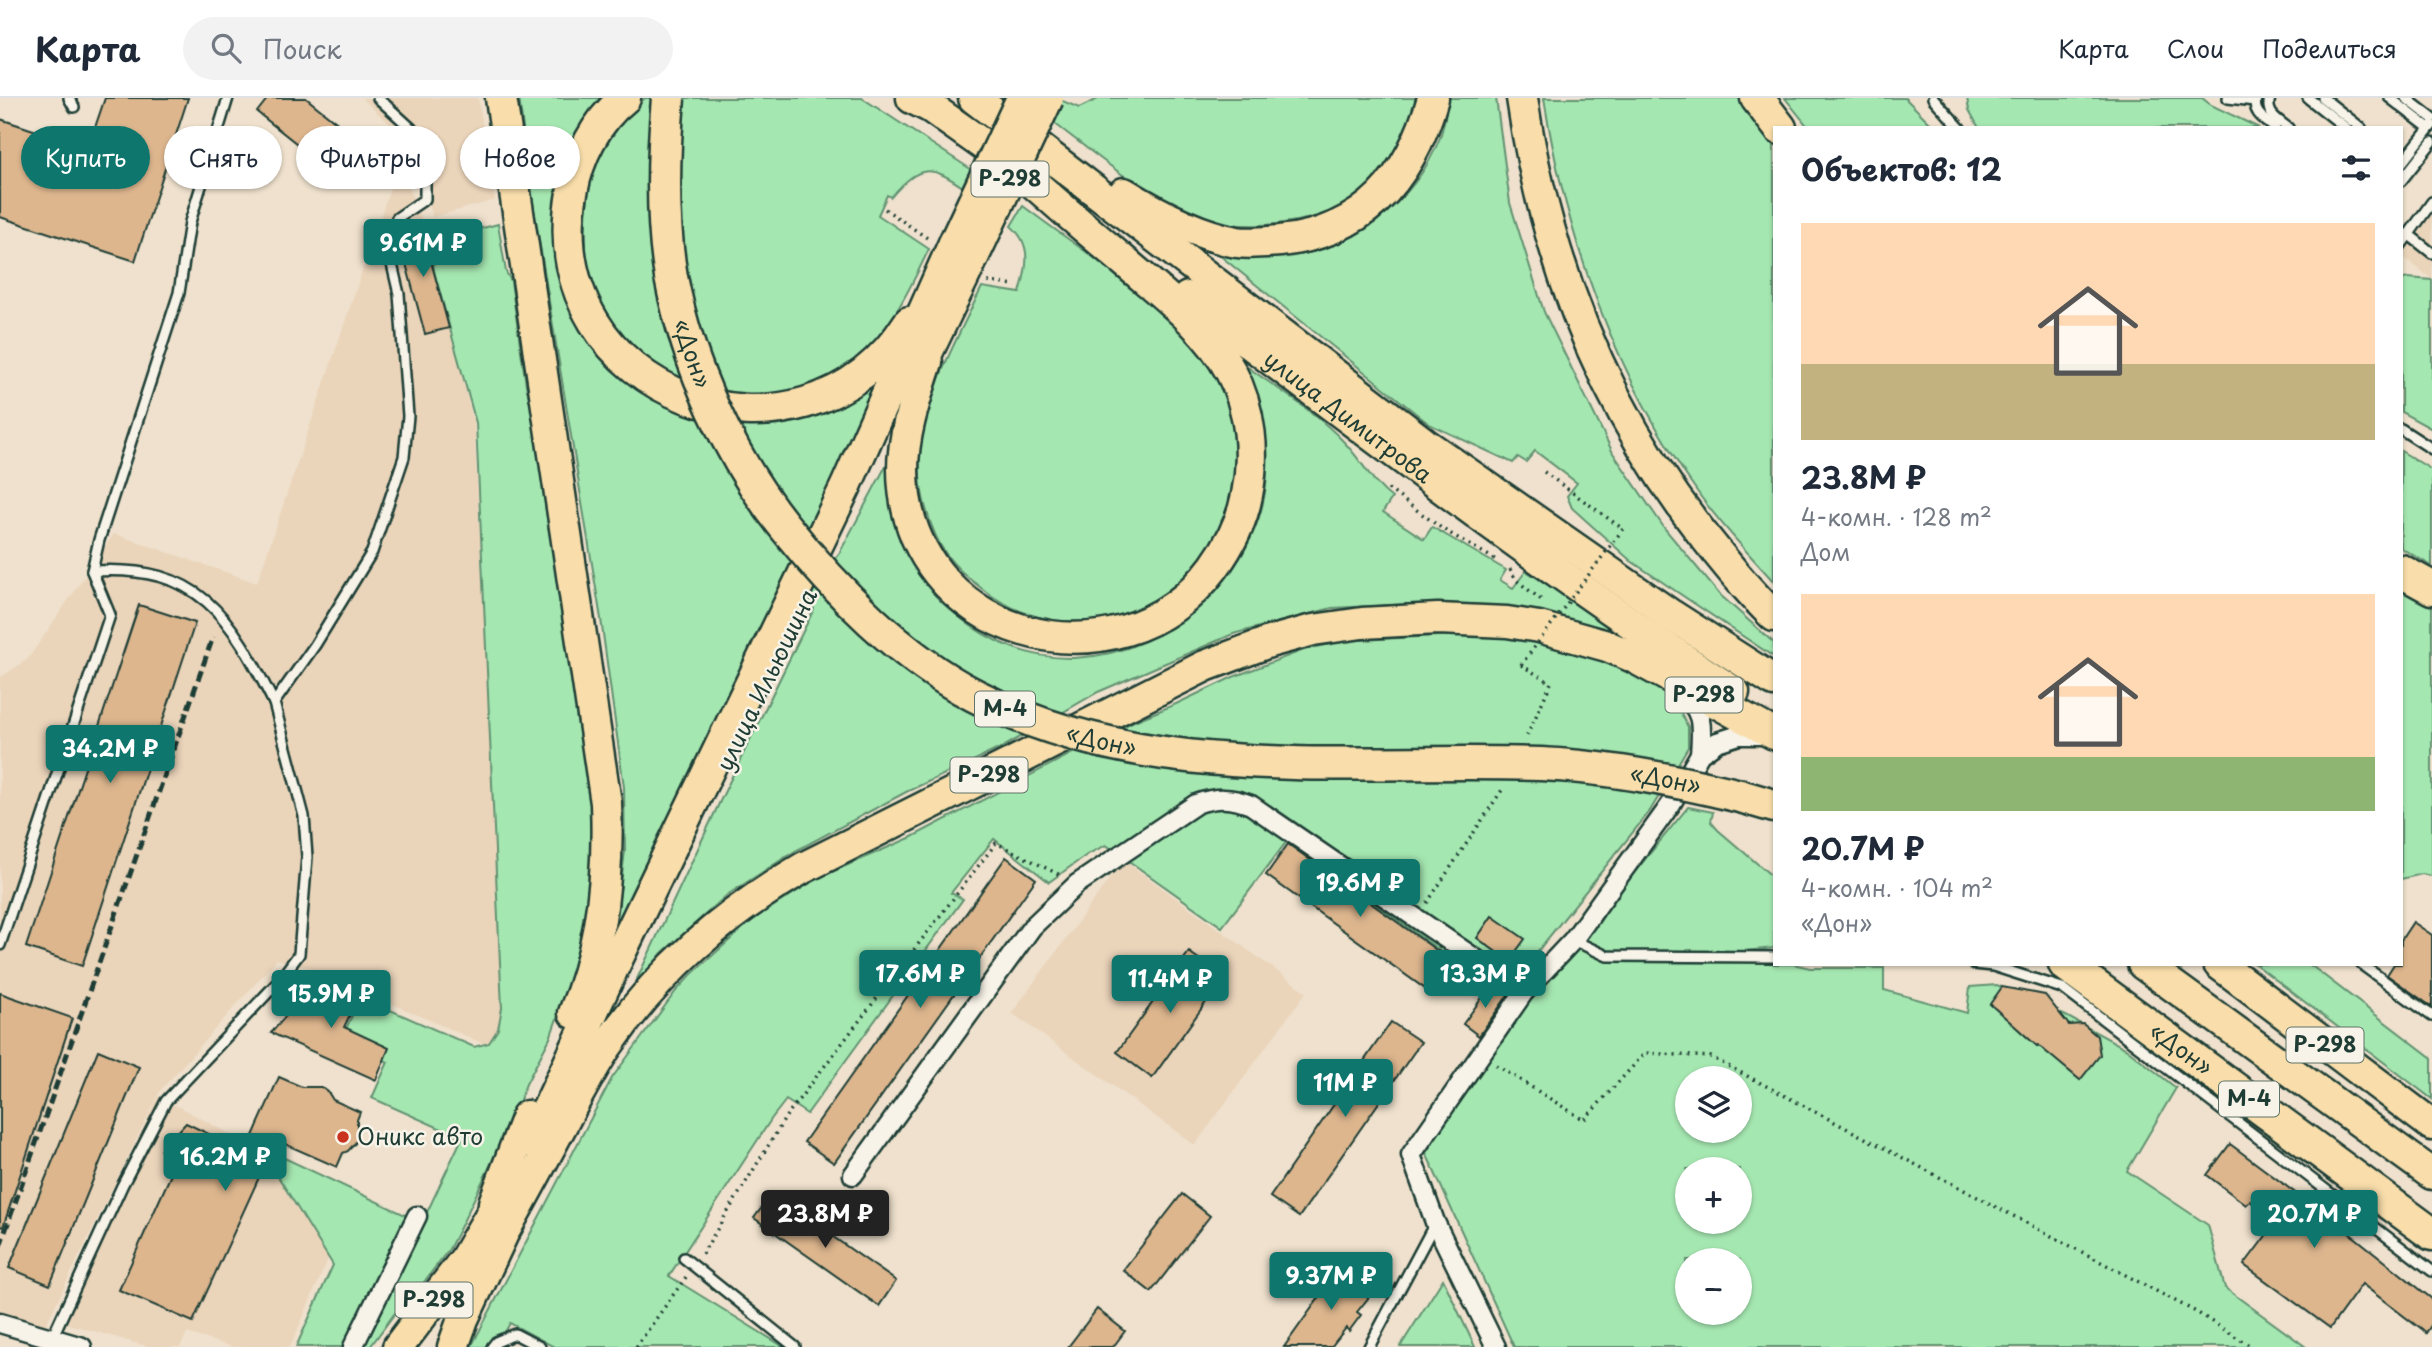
<!DOCTYPE html>
<html lang="ru">
<meta charset="utf-8">
<style>
body{margin:0;font-family:"Playpen Sans",sans-serif;background:#f2f2f3;color:#1f2937;height:100vh;display:flex;flex-direction:column;font-size:26px;white-space:nowrap}
*{box-sizing:border-box;margin:0}
p{font-size:23px;color:#747a83}
.icon{flex:none;width:38px;height:38px;fill:none;stroke:currentColor;stroke-width:2;stroke-linecap:round;stroke-linejoin:round}
.map{position:relative;flex:1;overflow:hidden}
.sheet{position:absolute;left:1773px;top:28px;width:630px;height:840px;display:flex;flex-direction:column;background:#fff;border-radius:0px;box-shadow:0 2px 5px #0004}
.sheet>*{flex:none}
.guide{position:absolute;left:21px;top:28px;width:665px;height:63px;display:flex;gap:14px}
.controls{position:absolute;left:1675px;top:968px;display:grid;gap:14px}
.controls a{display:grid;place-items:center;width:77px;height:77px;border-radius:50%;background:#fff;box-shadow:0 2px 5px #0004;font-size:35px}
.price{position:absolute;translate:-50% -60px;padding:0 16px;border-radius:7px;background:#0f766e;color:#fff;font-size:23px;line-height:46px;filter:drop-shadow(0 2px 4px #0008)}
.price::after{content:'';position:absolute;left:50%;top:42px;width:21px;height:16px;margin-left:-10px;background:inherit;clip-path:polygon(0 0,100% 0,50% 100%)}
.price.active{background:#222;color:#fff}
ul{padding:0;list-style:none}
li{display:grid;align-content:center;gap:14px;height:371px;padding:0 28px}
li span{display:grid;place-items:center;height:217px;border-radius:0px;color:#555}
li>.icon{margin-inline-start:auto}
span .icon{width:126px;height:126px;fill:#fffc;stroke-width:1}
li b{font-size:30px}
h2{display:flex;justify-content:space-between;align-items:center;height:84px;padding:0 28px;font-size:30px}
.tag{padding:0 24px;border-radius:32px;background:#fff;box-shadow:0 2px 5px #0004;font-size:24px;line-height:63px}
.tag.active{background:#0f766e;color:#fff}
header{display:flex;align-items:center;gap:42px;box-sizing:border-box;height:98px;padding:0 35px;background:#fff;border-bottom:2px solid #e0e1e3}
header strong{font-size:33px}
nav{display:flex;gap:38px;margin-inline-start:auto;font-size:24px}
.search{width:490px;height:63px;background:#f2f2f3;display:flex;align-items:center;gap:18px;box-sizing:border-box;padding:0 24px;border-radius:38px;color:#747a83;font-size:26px}
.map>svg:first-child{display:block}
.built{fill:#ead4ba}
.green{fill:#a5e7b1;stroke:#629272;stroke-width:2;fill-rule:evenodd}
.building{fill:#ddb68e;stroke:#1f3d34;stroke-width:2}
.lines{fill:none;stroke-linecap:round;stroke-linejoin:round}
.service-casing{stroke:#1f3d34;stroke-width:14}
.minor-casing{stroke:#1f3d34;stroke-width:23}
.trunk-casing{stroke:#1f3d34;stroke-width:35}
.motorway-casing{stroke:#1f3d34;stroke-width:37}
.path{stroke:#1f3d34;stroke-width:3.5;stroke-dasharray:2 5;stroke-linecap:butt}
.service{stroke:#f7f3e8;stroke-width:9}
.minor{stroke:#f7f3e8;stroke-width:18}
.trunk{stroke:#f9deab;stroke-width:30}
.motorway{stroke:#f9deab;stroke-width:32}
.rail{stroke:#1f3d34;stroke-width:5;stroke-dasharray:10 5;stroke-linecap:butt}
.trunk-bridge-casing{stroke:#1f3d34;stroke-width:35;stroke-linecap:butt}
.motorway-bridge-casing{stroke:#1f3d34;stroke-width:37;stroke-linecap:butt}
.path-bridge{stroke:#1f3d34;stroke-width:3.5;stroke-dasharray:2 5;stroke-linecap:butt}
.trunk-bridge{stroke:#f9deab;stroke-width:30}
.motorway-bridge{stroke:#f9deab;stroke-width:32}
.poi-dot{fill:#c8321e;stroke:#f7f3e8;stroke-width:2.5}
.labels{text-anchor:middle;stroke-width:5;stroke-linejoin:round;paint-order:stroke}
.shield{fill:#f7f3e8;stroke:#60746a;stroke-width:2}
.shield-label{font-size:21px;font-weight:bold;fill:#1f3d34}
.street-label{font-size:23px;fill:#1f3d34;stroke:#f7f3e8}
.poi-label{font-size:23px;fill:#1f3d34;stroke:#f7f3e8;text-anchor:start}
</style>
<header>
<strong>Карта</strong>
<div class="search"><svg class="icon" aria-label="search" viewBox="0 0 24 24"><circle cx="10" cy="10" r="6"/><path d="M15 15l6 6"/></svg>Поиск</div>
<nav><a>Карта</a><a>Слои</a><a>Поделиться</a></nav>
</header>
<div class="map">
<svg width="2432" height="1249" viewBox="0 0 2432 1249">
<rect width="100%" height="100%" fill="#efe1cd"/>
<filter id="ink" filterUnits="userSpaceOnUse"><feTurbulence type="fractalNoise" baseFrequency=".0143" numOctaves="2"/><feDisplacementMap in="SourceGraphic" scale="14" xChannelSelector="R" yChannelSelector="G"/><feConvolveMatrix kernelMatrix="1 2 1 2 8 2 1 2 1" color-interpolation-filters="sRGB"/></filter>
<g filter="url(#ink)">
<g class="built">
<path d="M 362,0 L 478,0 L 495,102 L 433,119 L 410,45 Z"/>
<path d="M 399,64 L 425,131 L 474,326 L 505,911 L 499,933 L 489,948 L 310,870 L 277,861 L 160,993 L 46,1226 L 0,1214 L 0,580 L 28,561 L 114,436 L 257,485 Z"/>
<path d="M 2432,94 L 2432,181 L 2401,157 L 2401,135 Z"/>
<path d="M 1123,762 L 1306,894 L 1195,1047 L 1012,915 Z"/>
<path d="M 158,998 L 349,1099 L 349,1112 L 290,1249 L 233,1249 L 187,1235 L 180,1249 L 150,1249 L 55,1222 Z"/>
</g>
<g class="green">
<path d="M 519,0 L 600,0 C 586,20 573,41 564,65 C 555,91 555,137 560,164 C 582,287 705,356 822,314 C 845,306 866,289 884,274 L 783,482 L 613,847 L 625,753 L 624,689 L 601,521 L 532,99 Z"/>
<path d="M 645,0 L 862,0 L 972,72 L 964,90 C 930,66 919,67 891,99 L 887,97 L 878,117 L 929,151 C 911,188 890,234 857,262 C 829,286 776,303 738,298 C 730,297 721,293 713,291 C 683,281 651,271 630,246 C 613,228 592,192 586,168 C 585,161 586,153 586,146 C 585,112 587,79 604,48 C 615,29 629,14 645,0 Z"/>
<path d="M 1100,0 L 1417,0 C 1408,49 1373,99 1324,116 C 1304,123 1282,126 1261,127 C 1237,128 1210,125 1187,115 C 1142,96 1090,52 1050,22 L 1058,1 L 1079,10 Z"/>
<path d="M 1449,0 L 1496,0 L 1510,105 L 1544,214 L 1613,355 L 1665,431 L 1719,496 L 1774,545 L 1774,559 L 1631,463 L 1572,410 L 1567,398 L 1577,385 L 1535,353 L 1526,364 L 1518,359 L 1513,365 L 1429,326 L 1218,156 C 1240,159 1261,161 1283,159 C 1350,153 1414,105 1439,42 C 1444,29 1446,14 1449,0 Z"/>
<path d="M 1544,0 L 1740,0 L 1774,44 L 1774,484 C 1749,456 1723,429 1701,399 C 1617,282 1566,142 1544,0 Z"/>
<path d="M 1785,0 L 1905,0 L 1935,30 L 1809,30 Z"/>
<path d="M 1967,0 L 2202,0 L 2211,7 L 2259,30 L 1979,30 L 1969,12 Z"/>
<path d="M 1023,108 C 1076,148 1134,185 1182,231 C 1191,239 1198,250 1205,260 C 1211,268 1220,277 1224,286 C 1237,315 1239,364 1232,395 C 1207,509 1074,564 981,490 C 951,467 938,451 927,414 C 921,395 918,373 920,352 C 927,294 957,240 982,189 L 1020,195 C 1027,170 1033,147 1011,128 Z"/>
<path d="M 498,126 L 506,174 L 511,183 L 526,287 L 533,317 L 549,433 L 560,484 L 592,712 L 591,768 L 588,809 L 579,859 L 550,940 L 526,986 L 513,1020 L 462,1126 L 449,1151 L 424,1184 L 395,1215 L 370,1249 L 296,1249 L 333,1167 L 269,1064 L 274,1055 L 422,1125 L 462,1040 L 372,1000 L 388,964 L 341,941 L 361,899 L 474,949 L 489,945 L 498,931 L 502,910 L 476,325 L 434,173 L 430,144 Z"/>
<path d="M 2408,180 L 2432,182 L 2432,331 L 2401,314 L 2401,182 Z"/>
<path d="M 1245,267 C 1277,291 1315,313 1343,343 C 1361,361 1372,385 1392,400 L 1383,414 L 1424,441 L 1432,429 L 1506,472 L 1500,482 L 1513,490 L 1526,473 L 1632,541 L 1479,509 L 1412,506 L 1332,510 L 1233,536 L 1098,594 L 1003,649 L 908,693 L 795,753 L 727,797 L 662,855 L 640,884 L 637,881 L 723,697 L 814,511 L 807,496 L 840,454 L 889,362 C 889,380 888,398 893,415 C 913,496 988,562 1074,560 C 1172,557 1267,469 1267,369 C 1267,334 1254,304 1242,272 Z"/>
<path d="M 2401,353 L 2432,372 L 2432,468 L 2401,450 Z"/>
<path d="M 2401,489 L 2432,507 L 2432,778 L 2422,776 L 2401,781 Z"/>
<path d="M 1457,537 L 1504,538 L 1531,541 L 1576,553 L 1620,569 L 1664,592 L 1677,607 L 1688,629 L 1688,649 L 1650,713 L 1525,869 L 1471,875 L 1287,743 L 1222,829 L 1106,747 L 1088,756 L 1049,784 L 994,741 L 951,795 L 963,801 L 807,1016 L 786,1002 L 772,1020 L 669,1178 L 784,1249 L 554,1249 L 510,1225 L 497,1249 L 471,1249 L 612,980 L 676,893 L 692,876 L 753,821 L 820,779 L 912,739 L 1134,623 L 1176,606 L 1233,579 L 1304,552 L 1341,543 Z"/>
<path d="M 1688,709 L 1713,714 L 1711,724 L 1718,732 L 1774,780 L 1774,850 L 1735,854 L 1774,862 L 1774,866 L 1793,866 L 1810,870 L 1884,870 L 1884,892 L 1967,915 L 1970,889 L 1997,887 L 2066,918 L 2127,951 L 2176,990 L 2127,1073 L 2208,1127 L 2225,1190 L 2306,1249 L 1514,1249 L 1426,1055 L 1520,911 L 1593,828 L 1597,828 L 1619,793 ZM 1687,980 L 1740,980 L 1740,1032 L 1687,1032 ZM 1687,1071 L 1740,1071 L 1740,1124 L 1687,1124 ZM 1687,1162 L 1740,1162 L 1740,1214 L 1687,1214 Z"/>
<path d="M 2255,866 L 2309,866 L 2432,960 L 2432,1001 Z"/>
<path d="M 1443,1181 L 1475,1249 L 1399,1249 L 1400,1249 Z"/>
</g>
<g class="building">
<path d="M 105,0 L 188,0 L 135,163 L 0,119 L 0,21 L 88,50 Z"/>
<path d="M 268,0 L 306,0 L 376,56 L 350,88 L 257,14 Z"/>
<path d="M 421,126 L 449,230 L 425,236 L 398,136 L 400,132 Z"/>
<path d="M 139,507 L 195,525 L 82,868 L 26,849 Z"/>
<path d="M 1288,746 L 1453,864 L 1431,895 L 1266,777 Z"/>
<path d="M 1006,759 L 1036,781 L 834,1065 L 804,1044 Z"/>
<path d="M 1492,818 L 1525,841 L 1509,863 L 1477,840 Z"/>
<path d="M 2413,824 L 2432,837 L 2432,909 L 2387,877 L 2394,866 L 2401,866 L 2401,842 Z"/>
<path d="M 1189,854 L 1224,879 L 1152,980 L 1117,954 Z"/>
<path d="M 318,881 L 358,900 L 344,929 L 389,950 L 376,982 L 271,935 Z"/>
<path d="M 1492,886 L 1508,897 L 1479,938 L 1463,926 Z"/>
<path d="M 2002,889 L 2045,897 L 2069,927 L 2083,926 L 2097,938 L 2100,957 L 2080,982 L 2038,947 L 2037,948 L 1990,906 Z"/>
<path d="M 0,895 L 72,920 L 3,1129 L 0,1128 Z"/>
<path d="M 1391,924 L 1421,944 L 1299,1119 L 1270,1099 Z"/>
<path d="M 98,952 L 139,969 L 50,1187 L 9,1170 Z"/>
<path d="M 279,979 L 302,989 L 321,989 L 328,994 L 333,1002 L 360,1014 L 357,1022 L 357,1043 L 348,1053 L 343,1055 L 337,1069 L 276,1042 L 193,1224 L 119,1192 L 177,1063 L 161,1052 L 186,1025 L 246,1054 Z"/>
<path d="M 2230,1046 L 2357,1141 L 2432,1201 L 2432,1226 L 2426,1235 L 2362,1186 L 2330,1230 L 2244,1167 L 2277,1123 L 2250,1103 L 2246,1107 L 2207,1077 Z"/>
<path d="M 772,1096 L 896,1183 L 879,1208 L 754,1120 Z"/>
<path d="M 1182,1096 L 1210,1118 L 1151,1194 L 1123,1172 Z"/>
<path d="M 1337,1167 L 1369,1190 L 1364,1196 L 1369,1199 L 1357,1214 L 1361,1217 L 1349,1233 L 1346,1230 L 1331,1249 L 1284,1249 L 1328,1187 L 1325,1184 Z"/>
<path d="M 1097,1211 L 1125,1233 L 1113,1249 L 1068,1249 Z"/>
</g>
<g class="lines">
<g class="service-casing">
<g id="service">
<path d="M 69,0 L 74,9"/>
<path d="M 1933,0 L 1960,30"/>
<path d="M 2228,0 L 2255,3"/>
<path d="M 2256,0 C 2252,15 2264,21 2275,30"/>
<path d="M 2270,0 C 2265,16 2277,21 2288,30"/>
<path d="M 2308,0 L 2346,30"/>
<path d="M 2323,0 L 2361,30"/>
<path d="M 2390,0 L 2429,30"/>
<path d="M 2406,0 L 2432,20"/>
<path d="M 2401,66 L 2432,27"/>
<path d="M 2401,83 L 2432,44"/>
<path d="M 2408,136 L 2432,155"/>
<path d="M 2401,147 L 2432,104"/>
<path d="M 2401,331 L 2432,351"/>
<path d="M 92,473 C 200,466 230,518 274,605"/>
<path d="M 1573,842 L 1607,858 L 1774,859"/>
<path d="M 0,847 L 110,517 L 92,473 L 99,442 L 179,195 L 190,124 L 228,0"/>
<path d="M 1974,866 L 1993,868 L 2062,890 L 2432,1173"/>
<path d="M 2361,866 L 2432,918"/>
<path d="M 684,1160 L 795,1249"/>
<path d="M 52,1240 L 122,1088 L 166,1003 L 279,883 L 299,856 L 307,759 L 304,718 L 274,605 L 315,547 L 372,454 L 404,359 L 408,318 L 399,196 L 391,162 L 390,138 L 397,120 L 425,101 L 425,55 L 411,30 L 378,0"/>
<path d="M 492,1249 L 496,1244 L 515,1236 L 540,1249"/>
<path d="M 1369,1249 L 1435,1125"/>
</g>
</g>
<g class="minor-casing">
<g id="minor">
<path d="M 1680,594 C 1704,613 1702,627 1700,656"/>
<path d="M 853,1077 L 1032,829 L 1077,786 L 1196,706 C 1216,699 1231,699 1251,707 L 1524,894"/>
<path d="M 0,1225 L 82,1249"/>
<path d="M 353,1249 L 417,1118"/>
<path d="M 1496,1249 L 1435,1124 L 1411,1057 L 1524,894 L 1573,842 L 1671,706 L 1700,656 L 1717,644 L 1739,637 L 1766,637"/>
</g>
</g>
<g class="trunk-casing">
<g id="trunk">
<path d="M 501,0 L 606,705 C 609,776 602,848 574,915"/>
<path d="M 625,0 C 596,23 578,59 572,95 C 536,296 800,396 909,224"/>
<path d="M 912,0 L 930,9 L 1016,70"/>
<path d="M 974,0 L 1424,345 L 1671,517 L 1774,583"/>
<path d="M 1522,0 C 1545,160 1601,305 1701,434 C 1724,463 1747,492 1774,518"/>
<path d="M 1124,95 C 1158,116 1197,137 1237,144 C 1251,146 1266,144 1280,143 C 1366,134 1411,79 1433,0"/>
<path id="s1" d="M 1188,199 C 1368,334 1545,472 1734,594"/>
<path d="M 927,264 C 916,299 903,335 903,372 C 904,538 1117,600 1214,469 C 1230,447 1242,424 1247,397 C 1255,357 1251,311 1231,274 C 1207,229 1163,197 1125,164 C 1087,132 1050,100 1013,67"/>
<path d="M 914,282 L 972,162"/>
<path d="M 2143,866 L 2432,1076"/>
<path d="M 2219,866 L 2432,1027"/>
<path d="M 532,1044 L 616,864 L 846,388 L 954,145"/>
<path d="M 494,1105 L 527,1018"/>
<path d="M 506,1130 C 527,1092 547,1055 567,1017 C 580,994 592,970 607,948 C 659,872 724,816 803,770 L 1205,568 L 1269,544 L 1313,532 L 1362,525 L 1438,521 L 1507,524 L 1539,529 L 1607,548 L 1633,559 L 1774,636"/>
<path d="M 398,1249 L 465,1161 L 506,1090"/>
<path d="M 453,1249 L 463,1221 L 514,1112"/>
</g>
</g>
<g class="motorway-casing">
<g id="motorway">
<path d="M 1757,0 L 1780,30"/>
<path d="M 2401,473 L 2432,490"/>
<path d="M 1740,698 L 1774,708"/>
<path id="s2" d="M 2065,866 L 2432,1136"/>
</g>
</g>
<g class="path">
<path d="M 885,111 L 930,142"/>
<path d="M 988,184 L 1015,187"/>
<path d="M 1544,374 L 1623,431"/>
<path d="M 1388,391 L 1444,432 L 1498,463"/>
<path d="M 1510,471 L 1516,482 L 1544,504"/>
<path d="M 1521,567 L 1551,585 L 1526,640"/>
<path d="M 1427,805 L 1504,689"/>
<path d="M 1496,967 L 1584,1022 L 1645,955 L 1711,959 L 2198,1215 L 2252,1249"/>
<path d="M 702,1156 L 787,1017 L 996,745 L 1062,778"/>
<path d="M 636,1249 L 686,1179"/>
</g>
<use href="#service" class="service"/>
<use href="#minor" class="minor"/>
<use href="#trunk" class="trunk"/>
<use href="#motorway" class="motorway"/>
<path class="rail" d="M 0,1148 L 213,539"/>
<g class="trunk-bridge-casing">
<g id="trunk-bridge">
<path d="M 954,145 L 1022,0"/>
<path d="M 972,162 L 1048,0"/>
</g>
</g>
<g class="motorway-bridge-casing">
<g id="motorway-bridge">
<path id="s3" d="M 668,0 C 663,59 661,121 671,179 C 688,268 729,359 785,429 C 835,492 902,560 974,597 C 1149,688 1352,660 1541,666 C 1609,669 1675,682 1740,698"/>
</g>
</g>
<path class="path-bridge" d="M 1521,567 L 1623,431"/>
<use href="#trunk-bridge" class="trunk-bridge"/>
<use href="#motorway-bridge" class="motorway-bridge"/>
</g>
</g>
<circle class="poi-dot" cx="343" cy="1039" r="7"/>
<g class="labels">
<g class="shield">
<rect x="971.5" y="63.5" width="77" height="35" rx="5"/>
<rect x="1665.5" y="579.5" width="77" height="35" rx="5"/>
<rect x="975" y="593.5" width="60" height="35" rx="5"/>
<rect x="950.5" y="659.5" width="77" height="35" rx="5"/>
<rect x="2286.5" y="929.5" width="77" height="35" rx="5"/>
<rect x="2219" y="983.5" width="60" height="35" rx="5"/>
<rect x="395.5" y="1184.5" width="77" height="35" rx="5"/>
</g>
<g class="shield-label">
<text x="1010" y="88">Р-298</text>
<text x="1704" y="604">Р-298</text>
<text x="1005" y="618">М-4</text>
<text x="989" y="684">Р-298</text>
<text x="2325" y="954">Р-298</text>
<text x="2249" y="1008">М-4</text>
<text x="434" y="1209">Р-298</text>
</g>
<g class="street-label">
<text dy="8" stroke="none"><textPath href="#s3" startOffset="259">«Дон»</textPath></text>
<text dy="8" stroke="none"><textPath href="#s1" startOffset="200">улица Димитрова</textPath></text>
<text transform="translate(767 582) rotate(-64)" y="8">улица Ильюшина</text>
<text dy="8" stroke="none"><textPath href="#s3" startOffset="847">«Дон»</textPath></text>
<text dy="8" stroke="none"><textPath href="#s3" startOffset="1414">«Дон»</textPath></text>
<text dy="8" stroke="none"><textPath href="#s2" startOffset="144">«Дон»</textPath></text>
</g>
<g class="poi-label">
<text x="357" y="1047">Оникс авто</text>
</g>
</g>
</svg>
<div class="controls">
<a><svg class="icon" aria-label="layers" viewBox="0 0 24 24"><path d="M12 4l9 5-9 5-9-5zM3 14l9 5 9-5"/></svg></a>
<a>+</a>
<a>−</a>
</div>
<b class="price" style="left:423px;top:181px">9.61M ₽</b>
<b class="price" style="left:110px;top:687px">34.2M ₽</b>
<b class="price" style="left:1360px;top:821px">19.6M ₽</b>
<b class="price" style="left:920px;top:912px">17.6M ₽</b>
<b class="price" style="left:1485px;top:912px">13.3M ₽</b>
<b class="price" style="left:1170px;top:917px">11.4M ₽</b>
<b class="price" style="left:331px;top:932px">15.9M ₽</b>
<b class="price" style="left:1345px;top:1021px">11M ₽</b>
<b class="price" style="left:225px;top:1095px">16.2M ₽</b>
<b class="price active" style="left:825px;top:1152px">23.8M ₽</b>
<b class="price" style="left:2314px;top:1152px">20.7M ₽</b>
<b class="price" style="left:1331px;top:1214px">9.37M ₽</b>
<div class="guide">
<a class="tag active">Купить</a>
<a class="tag">Снять</a>
<a class="tag">Фильтры</a>
<a class="tag">Новое</a>
</div>
<section class="sheet">
<h2>Объектов: 12<svg class="icon" aria-label="filters" viewBox="0 0 24 24"><path d="M4 7h16M4 17h16"/><circle cx="9" cy="7" r="2"/><circle cx="15" cy="17" r="2"/></svg></h2>
<ul>
<li><span style="background:linear-gradient(#ffd9b3 65%,#c2b280 0)"><svg class="icon" aria-label="home" viewBox="0 0 24 24"><path d="M3 11l9-7 9 7M6 9v11h12V9"/></svg></span><div><b>23.8M ₽</b><p>4-комн. · 128 m²</p><p>Дом</p></div></li>
<li><span style="background:linear-gradient(#ffd9b3 75%,#8fb573 0)"><svg class="icon" aria-label="home" viewBox="0 0 24 24"><path d="M3 11l9-7 9 7M6 9v11h12V9"/></svg></span><div><b>20.7M ₽</b><p>4-комн. · 104 m²</p><p>«Дон»</p></div></li>
</ul>
</section>
</div>
